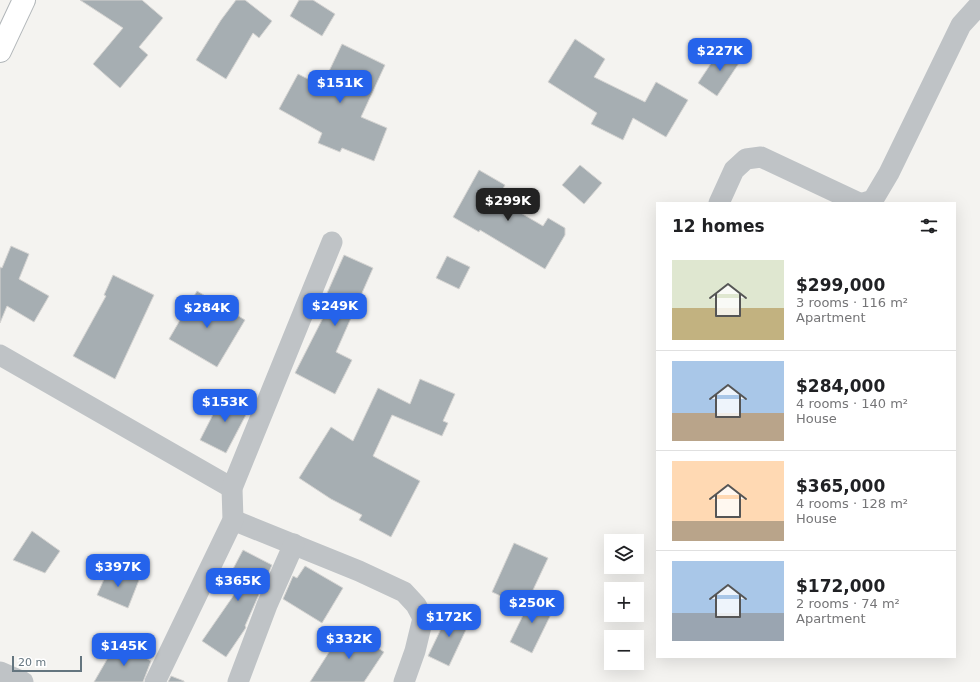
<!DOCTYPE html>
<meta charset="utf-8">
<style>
body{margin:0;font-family:"DejaVu Sans",sans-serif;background:#f2f2f2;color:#202124;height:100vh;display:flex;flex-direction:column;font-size:15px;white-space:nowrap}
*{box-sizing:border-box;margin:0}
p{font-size:13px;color:#757577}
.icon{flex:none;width:22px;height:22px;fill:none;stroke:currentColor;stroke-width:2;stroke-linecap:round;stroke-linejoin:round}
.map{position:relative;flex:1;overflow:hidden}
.details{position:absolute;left:656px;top:202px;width:300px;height:456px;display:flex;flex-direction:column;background:#fff;border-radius:0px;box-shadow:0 4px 16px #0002}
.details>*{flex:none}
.tools{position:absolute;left:604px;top:534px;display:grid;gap:8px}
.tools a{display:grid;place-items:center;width:40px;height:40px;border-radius:0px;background:#fff;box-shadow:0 4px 16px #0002;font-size:20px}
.scale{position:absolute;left:12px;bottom:10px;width:70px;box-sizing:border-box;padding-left:4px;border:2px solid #64757f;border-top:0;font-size:11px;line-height:14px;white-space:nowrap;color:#64757f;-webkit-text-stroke:3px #fff;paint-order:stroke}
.price{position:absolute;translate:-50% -34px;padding:0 9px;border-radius:8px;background:#2563eb;color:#fff;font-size:13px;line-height:26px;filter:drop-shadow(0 1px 2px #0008)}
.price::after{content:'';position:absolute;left:50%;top:24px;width:12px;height:9px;margin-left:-6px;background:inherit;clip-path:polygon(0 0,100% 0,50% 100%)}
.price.on{background:#222;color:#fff}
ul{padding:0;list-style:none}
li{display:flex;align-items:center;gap:12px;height:100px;padding:0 16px}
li+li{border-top:1px solid #e0e0e0}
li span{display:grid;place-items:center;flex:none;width:112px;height:80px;border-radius:0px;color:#555}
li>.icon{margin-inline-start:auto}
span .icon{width:48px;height:48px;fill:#fffc;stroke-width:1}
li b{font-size:17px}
h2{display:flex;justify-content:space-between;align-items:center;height:48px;padding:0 16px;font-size:17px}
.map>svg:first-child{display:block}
.building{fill:#a6aeb2;stroke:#d5d4d2}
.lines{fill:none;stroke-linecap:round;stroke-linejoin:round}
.primary-casing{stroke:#b0b5b8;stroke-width:24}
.minor{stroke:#bfc3c6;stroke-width:21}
.primary{stroke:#fff;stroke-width:22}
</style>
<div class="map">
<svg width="980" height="682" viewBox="0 0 980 682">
<rect width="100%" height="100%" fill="#f4f3f0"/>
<g class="building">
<path d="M 80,0 L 142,0 L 163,18 L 139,47 L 148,55 L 120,88 L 93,64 L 123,28 Z"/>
<path d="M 236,0 L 245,0 L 272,21 L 259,38 L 253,33 L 226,79 L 196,60 L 221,20 Z"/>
<path d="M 299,0 L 313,0 L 335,14 L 322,36 L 290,16 Z"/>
<path d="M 575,39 L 605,59 L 594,77 L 645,102 L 656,82 L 688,100 L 666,137 L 633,118 L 623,140 L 591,124 L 597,113 L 548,82 Z"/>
<path d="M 342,44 L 385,65 L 361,117 L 387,128 L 374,161 L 342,148 L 340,152 L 318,143 L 322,133 L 279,109 L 298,74 L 322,86 Z"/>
<path d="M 722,47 L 741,60 L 717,96 L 698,83 Z"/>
<path d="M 580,165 L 602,183 L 584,204 L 562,185 Z"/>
<path d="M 479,170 L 505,185 L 497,199 L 543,226 L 548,218 L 565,228 L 565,235 L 545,269 L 480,230 L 479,232 L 453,217 Z"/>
<path d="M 11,246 L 29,254 L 19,279 L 49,296 L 34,322 L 7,306 L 0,323 L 0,267 L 2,268 Z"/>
<path d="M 344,255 L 373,268 L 336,352 L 352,360 L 335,394 L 295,373 L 326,312 L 320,309 Z"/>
<path d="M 447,256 L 470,267 L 459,289 L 436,278 Z"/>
<path d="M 113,275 L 154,295 L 115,379 L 73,356 L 106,296 L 104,295 Z"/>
<path d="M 197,291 L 245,320 L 217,367 L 169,339 Z"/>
<path d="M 420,379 L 455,394 L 443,421 L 448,423 L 442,436 L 392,415 L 373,456 L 420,481 L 391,537 L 359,520 L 362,515 L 331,499 L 299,478 L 331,427 L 353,441 L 378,388 L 410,404 Z"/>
<path d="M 224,393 L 250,407 L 226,453 L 200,440 Z"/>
<path d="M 32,531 L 60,551 L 45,573 L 13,560 Z"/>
<path d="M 514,543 L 548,558 L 525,607 L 492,592 Z"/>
<path d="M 243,550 L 272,565 L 245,626 L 246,627 L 245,629 L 226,657 L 202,641 L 236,592 L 224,586 Z"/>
<path d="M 305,566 L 343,588 L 322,623 L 283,599 L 293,576 L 297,578 Z"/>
<path d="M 109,568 L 139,580 L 128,608 L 97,595 Z"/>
<path d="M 533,595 L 555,606 L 532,653 L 510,642 Z"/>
<path d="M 450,610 L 471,619 L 449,666 L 428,656 Z"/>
<path d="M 345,627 L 384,652 L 364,682 L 310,682 Z"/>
<path d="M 117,642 L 151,661 L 143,682 L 94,682 Z"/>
<path d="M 171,676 L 184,681 L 184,682 L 168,682 Z"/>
</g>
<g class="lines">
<g class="primary-casing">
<path id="primary" d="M 0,51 L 24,0"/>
</g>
<g class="minor">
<path d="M 719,203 L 734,170 L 746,159 L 761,157 L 859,203"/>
<path d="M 863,203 L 873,200 L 889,173 L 961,25 L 980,4"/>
<path d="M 0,355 L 232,488"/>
<path d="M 233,520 L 359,571 L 404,592 L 416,605 L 423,618 L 415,651 L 404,682"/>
<path d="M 0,672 L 23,682"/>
<path d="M 155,682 L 233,520 L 232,488 L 332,242"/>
<path d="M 238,682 L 267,605 L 294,544"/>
</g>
<use href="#primary" class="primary"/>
</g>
</svg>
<div class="tools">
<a><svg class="icon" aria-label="layers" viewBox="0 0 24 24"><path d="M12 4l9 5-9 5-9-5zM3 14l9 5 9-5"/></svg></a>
<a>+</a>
<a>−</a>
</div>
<div class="scale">20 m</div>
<b class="price" style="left:720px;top:72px">$227K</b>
<b class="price" style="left:340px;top:104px">$151K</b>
<b class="price on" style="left:508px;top:222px">$299K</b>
<b class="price" style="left:335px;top:327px">$249K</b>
<b class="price" style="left:207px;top:329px">$284K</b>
<b class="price" style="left:225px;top:423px">$153K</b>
<b class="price" style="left:118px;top:588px">$397K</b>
<b class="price" style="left:238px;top:602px">$365K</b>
<b class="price" style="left:532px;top:624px">$250K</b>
<b class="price" style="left:449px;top:638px">$172K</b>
<b class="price" style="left:349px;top:660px">$332K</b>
<b class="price" style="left:124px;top:667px">$145K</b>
<section class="details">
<h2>12 homes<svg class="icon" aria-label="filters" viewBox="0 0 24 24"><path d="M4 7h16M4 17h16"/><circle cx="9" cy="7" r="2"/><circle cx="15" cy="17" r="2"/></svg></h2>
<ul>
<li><span style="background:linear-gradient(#dfe7d0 60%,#c2b280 0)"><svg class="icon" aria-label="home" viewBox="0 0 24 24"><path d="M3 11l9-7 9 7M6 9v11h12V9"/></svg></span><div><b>$299,000</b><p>3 rooms · 116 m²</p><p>Apartment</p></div></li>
<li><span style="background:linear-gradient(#a9c7e8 65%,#b9a48a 0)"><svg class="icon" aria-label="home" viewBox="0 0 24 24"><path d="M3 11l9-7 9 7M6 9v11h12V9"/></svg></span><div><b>$284,000</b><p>4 rooms · 140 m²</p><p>House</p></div></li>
<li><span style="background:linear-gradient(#ffd9b3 75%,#b9a48a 0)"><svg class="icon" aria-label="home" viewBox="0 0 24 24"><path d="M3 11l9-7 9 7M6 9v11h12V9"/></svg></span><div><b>$365,000</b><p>4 rooms · 128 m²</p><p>House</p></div></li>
<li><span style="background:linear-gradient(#a9c7e8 65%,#9aa5b1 0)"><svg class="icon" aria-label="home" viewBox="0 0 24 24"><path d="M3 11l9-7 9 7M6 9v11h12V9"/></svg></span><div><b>$172,000</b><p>2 rooms · 74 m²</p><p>Apartment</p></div></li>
</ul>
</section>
</div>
